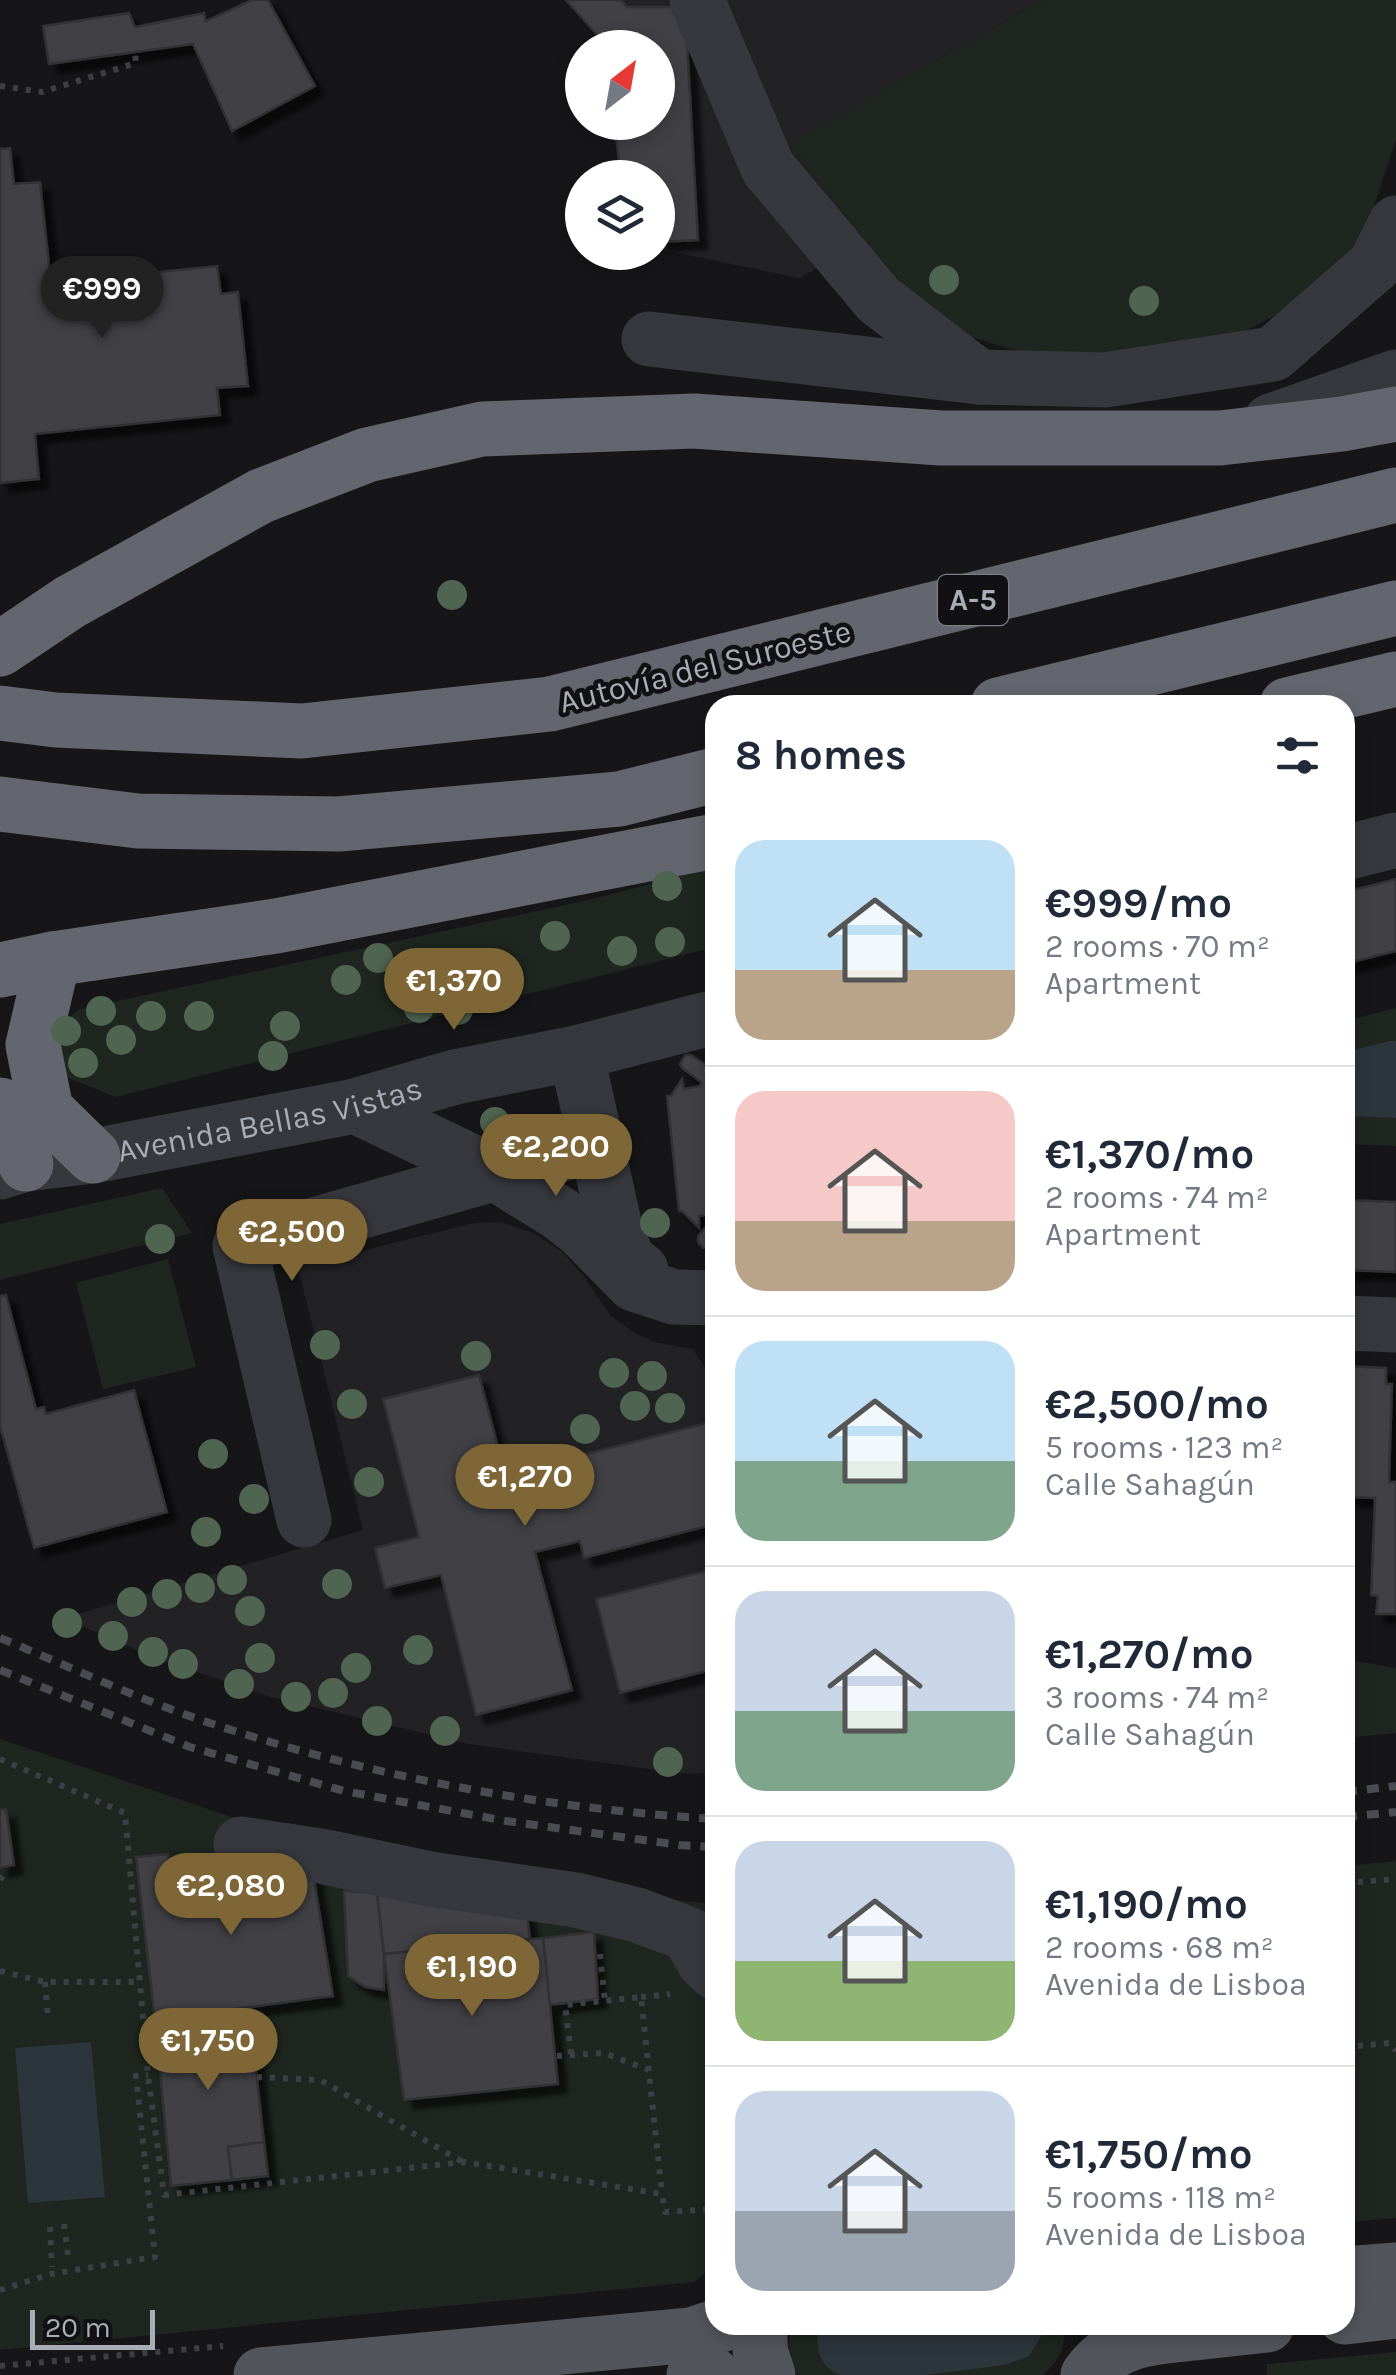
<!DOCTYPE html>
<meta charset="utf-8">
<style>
body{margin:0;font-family:Karla,sans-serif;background:#f2f2f3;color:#1f2937;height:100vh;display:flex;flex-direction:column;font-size:38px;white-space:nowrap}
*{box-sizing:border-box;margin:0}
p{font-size:32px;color:#747a83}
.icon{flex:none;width:55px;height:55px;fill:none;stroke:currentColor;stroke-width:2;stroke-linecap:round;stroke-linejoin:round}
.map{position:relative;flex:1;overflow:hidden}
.side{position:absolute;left:705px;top:695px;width:650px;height:1640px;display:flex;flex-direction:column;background:#fff;border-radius:30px;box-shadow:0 5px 15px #0003}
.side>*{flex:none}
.needle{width:65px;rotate:31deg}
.buttons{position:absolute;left:565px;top:30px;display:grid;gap:20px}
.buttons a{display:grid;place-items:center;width:110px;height:110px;border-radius:50%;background:#fff;box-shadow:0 5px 15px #0003;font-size:50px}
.scale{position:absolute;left:30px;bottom:25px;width:125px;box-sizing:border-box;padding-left:10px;border:5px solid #a8adb8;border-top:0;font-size:28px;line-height:35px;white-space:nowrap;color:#a8adb8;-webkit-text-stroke:8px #111113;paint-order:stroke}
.price{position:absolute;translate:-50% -85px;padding:0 22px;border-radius:35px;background:#7e6636;color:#fff;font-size:32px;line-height:65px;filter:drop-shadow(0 2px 5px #0008)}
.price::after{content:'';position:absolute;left:50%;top:60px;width:30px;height:22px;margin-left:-15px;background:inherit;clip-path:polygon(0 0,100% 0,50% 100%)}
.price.selected{background:#222;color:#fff}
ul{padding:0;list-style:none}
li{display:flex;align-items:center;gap:30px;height:250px;padding:0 30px}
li+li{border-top:2px solid #e0e1e3}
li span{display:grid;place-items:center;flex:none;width:280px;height:200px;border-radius:30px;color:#555}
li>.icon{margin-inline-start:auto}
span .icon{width:120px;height:120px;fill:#fffc;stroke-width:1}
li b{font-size:42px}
h2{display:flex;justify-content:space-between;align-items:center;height:120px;padding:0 30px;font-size:42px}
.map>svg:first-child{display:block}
.built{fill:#222225}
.green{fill:#1e261f}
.water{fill:#2c353c}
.building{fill:#404145;stroke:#303034;stroke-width:2.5;filter:url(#shadow)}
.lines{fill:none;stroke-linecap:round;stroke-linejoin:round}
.path{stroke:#3d3f44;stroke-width:6;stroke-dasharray:5 8;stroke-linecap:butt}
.minor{stroke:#37383d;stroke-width:55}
.major{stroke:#53555c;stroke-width:55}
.highway{stroke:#63666e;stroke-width:55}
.rail{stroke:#4a4c52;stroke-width:8;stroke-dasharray:12 10;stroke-linecap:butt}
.tree{fill:#506452}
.labels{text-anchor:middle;stroke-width:9;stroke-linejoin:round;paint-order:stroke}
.shield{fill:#111113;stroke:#7b7e86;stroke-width:2.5}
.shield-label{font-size:30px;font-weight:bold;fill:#a8adb8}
.street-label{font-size:32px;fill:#a8adb8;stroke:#111113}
</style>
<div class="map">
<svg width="1396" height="2375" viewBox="0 0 1396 2375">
<defs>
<filter id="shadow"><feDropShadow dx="9" dy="9" stdDeviation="2.5" flood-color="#0009"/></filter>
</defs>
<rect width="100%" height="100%" fill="#161618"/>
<g class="built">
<path d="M 566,0 L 1043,0 L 791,143 L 866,242 L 799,278 L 658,249 L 658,178 L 621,177 L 614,123 L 658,122 L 658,48 L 606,47 L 605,44 Z"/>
<path d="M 501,1222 L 531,1232 L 561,1251 L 583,1275 L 610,1315 L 633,1332 L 654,1342 L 693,1349 L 711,1376 L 715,1377 L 715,1774 L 678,1773 L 469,1744 L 271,1697 L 155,1658 L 64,1618 L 363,1530 L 297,1264 L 361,1251 L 474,1223 Z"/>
</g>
<g class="green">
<path d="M 1043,0 L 1396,0 L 1396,140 L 1361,245 L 1295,305 L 1245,331 L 1195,352 L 1030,355 L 949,330 L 899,280 L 866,242 L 790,143 Z"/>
<path d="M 715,867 L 715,947 L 116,1097 L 58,1074 L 56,1027 L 80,1009 L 593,899 Z"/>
<path d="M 1396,1008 L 1396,1146 L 1345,1144 L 1345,1021 Z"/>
<path d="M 162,1188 L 192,1233 L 0,1280 L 0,1224 Z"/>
<path d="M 168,1259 L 196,1367 L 103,1389 L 76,1283 Z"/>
<path d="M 1345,1659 L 1396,1668 L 1396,1733 L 1345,1738 Z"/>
<path d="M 0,1739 L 237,1819 L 665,1899 L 715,1904 L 715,2267 L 694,2282 L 0,2350 Z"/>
<path d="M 1396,1861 L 1396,2218 L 1345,2222 L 1345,1866 Z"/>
<path d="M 793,2325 L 1066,2325 C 1063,2349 1061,2359 1043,2375 L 799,2375 L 796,2372 L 788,2344 Z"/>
<path d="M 1396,2352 L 1396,2375 L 1267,2375 L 1267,2364 Z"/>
</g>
<g class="water">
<path d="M 1390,1041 L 1396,1041 L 1396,1118 L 1345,1116 L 1345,1052 Z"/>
<path d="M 91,2042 L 105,2197 L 28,2203 L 15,2048 Z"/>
<path d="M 821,2325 L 1041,2325 L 1043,2333 L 1029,2356 L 1005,2365 L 924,2375 L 841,2375 C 820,2369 812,2343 821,2325 Z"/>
</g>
<g class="building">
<path d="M 252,0 L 268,0 L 315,86 L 232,131 L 193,44 L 49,64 L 43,26 L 129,13 L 135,27 L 204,13 L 206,21 Z"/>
<path d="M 566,0 L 621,0 L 627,7 L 685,7 L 698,240 L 658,242 L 658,178 L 621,178 L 614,122 L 658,122 L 658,48 L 606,48 L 605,44 Z"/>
<path d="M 10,148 L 14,184 L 40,182 L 51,283 L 217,266 L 221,294 L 238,292 L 248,386 L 217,388 L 220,415 L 35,434 L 39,479 L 0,483 L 0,149 Z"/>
<path d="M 1396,879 L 1396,951 L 1345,964 L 1345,892 Z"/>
<path d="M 715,1050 L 715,1243 L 710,1248 L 703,1248 L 698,1242 L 698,1236 L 714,1218 L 710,1215 L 699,1216 L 699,1228 L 682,1211 L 679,1211 L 667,1096 L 671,1096 L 682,1079 L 684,1089 L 700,1086 L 701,1082 L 682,1068 L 680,1064 L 685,1055 L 691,1055 L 711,1068 L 714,1063 L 710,1051 Z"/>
<path d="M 1345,1200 L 1396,1202 L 1396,1272 L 1345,1270 Z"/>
<path d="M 6,1295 L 36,1409 L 44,1407 L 46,1414 L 134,1390 L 167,1512 L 34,1548 L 0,1426 L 0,1296 Z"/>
<path d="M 1345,1366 L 1386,1368 L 1386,1384 L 1392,1384 L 1389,1482 L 1396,1482 L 1396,1614 L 1376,1614 L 1378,1596 L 1371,1595 L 1375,1498 L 1345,1497 Z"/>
<path d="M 479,1375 L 515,1512 L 569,1500 L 559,1461 L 715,1421 L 715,1524 L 584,1558 L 580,1541 L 535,1552 L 572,1690 L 476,1715 L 441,1575 L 385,1588 L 375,1548 L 419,1537 L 383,1399 Z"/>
<path d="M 707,1571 L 715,1603 L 715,1669 L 620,1693 L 596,1599 Z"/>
<path d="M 6,1809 L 14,1865 L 0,1868 L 0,1810 Z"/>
<path d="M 168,1854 L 171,1877 L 230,1870 L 281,1866 L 313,1873 L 333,1996 L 155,2020 L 136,1857 Z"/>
<path d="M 344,1891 L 377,1893 L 384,1954 L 384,1990 L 365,1987 L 348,1976 Z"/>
<path d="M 377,1893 L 526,1909 L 530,1939 L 384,1954 Z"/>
<path d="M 594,1932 L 598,1999 L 549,2005 L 543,1938 Z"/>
<path d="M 543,1938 L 558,2084 L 404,2100 L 384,1954 Z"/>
<path d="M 249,2008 L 264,2142 L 228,2147 L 232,2180 L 171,2186 L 155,2020 Z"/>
<path d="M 264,2142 L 268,2176 L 232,2180 L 228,2147 Z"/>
</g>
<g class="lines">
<g class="path">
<path d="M 0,86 L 42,92 L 136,63 L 135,52"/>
<path d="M 0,1759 L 125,1813 L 148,2075 L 164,2195 L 464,2162 L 662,2194 L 665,2212 L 715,2209"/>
<path d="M 0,1880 L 4,1874"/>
<path d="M 1345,1883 L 1396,1879"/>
<path d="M 600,1954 L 605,2001"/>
<path d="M 0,1971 L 45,1982 L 140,1982"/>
<path d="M 45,1982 L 48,2018"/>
<path d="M 641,1997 L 670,1994"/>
<path d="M 1345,2047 L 1390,2043 L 1396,2051"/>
<path d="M 571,2054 L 565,2005 L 641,1997 L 662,2194"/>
<path d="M 557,2056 L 604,2053 L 649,2070"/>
<path d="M 257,2077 L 320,2080 L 463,2162"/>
<path d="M 64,2224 L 69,2262"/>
<path d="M 50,2227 L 52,2267"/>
<path d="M 0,2290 L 51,2274 L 155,2257 L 136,2076 L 148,2075"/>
<path d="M 0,2366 L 223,2346"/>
</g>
<g class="minor">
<path d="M 697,0 L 768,168 L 879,300 L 979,377"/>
<path d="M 649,339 L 979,377 L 1105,380 L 1273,354 L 1375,265 L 1396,223"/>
<path d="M 1271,421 L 1396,377"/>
<path d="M 1345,853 L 1396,840"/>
<path d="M 576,1053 L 614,1223 L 627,1259 L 641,1270"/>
<path d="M 355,1106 L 493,1172 L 559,1213 L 581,1230 L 634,1284 L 674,1297 L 715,1298"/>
<path id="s1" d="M 0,1172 L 26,1164 L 93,1156 L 355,1106 L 455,1077 L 576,1053 L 715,1017"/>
<path d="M 1345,1323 L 1396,1325"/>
<path d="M 304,1520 L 240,1246 L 598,1144"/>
<path d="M 241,1844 L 321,1856 L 430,1879 L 576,1900 L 637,1915 L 688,1934 L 705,1963 L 715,1972"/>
</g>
<g class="major">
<path d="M 1345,2274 L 1396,2270"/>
<path d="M 1345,2317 L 1396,2311"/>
<path d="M 760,2325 L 760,2350 L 768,2375"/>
<path d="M 261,2375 L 691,2335 L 721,2325"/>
<path d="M 694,2375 L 713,2375"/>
<path d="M 1088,2375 C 1114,2338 1154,2337 1195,2333 C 1219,2330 1243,2328 1267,2325"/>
</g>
<g class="highway">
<path d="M 0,649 L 70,602 L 261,496 L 367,455 L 482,429 L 694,421 L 941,438 L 1220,438 L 1342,424 L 1396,414"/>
<path d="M 998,705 L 1396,608"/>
<path d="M 1287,705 L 1396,679"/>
<path d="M 0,713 L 56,720 L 302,731 L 550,704 L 1396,495"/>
<path d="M 0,804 L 138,821 L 339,824 L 619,799 L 715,775"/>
<path d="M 53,959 L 33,1045 L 46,1110 L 93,1156"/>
<path d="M 0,970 L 53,959 L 276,926 L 715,841"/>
<path d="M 0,1105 L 26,1164"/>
</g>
<g class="rail">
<path d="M 0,1638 C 66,1665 131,1696 198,1719 C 365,1776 540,1808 715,1819"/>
<path d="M 0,1670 L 190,1747 L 344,1791 L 506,1821 L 679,1845 L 715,1847"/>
<path d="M 1345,1792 L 1396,1786"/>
<path d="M 1345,1817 L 1396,1812"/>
</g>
</g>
<g class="tree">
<circle cx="944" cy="280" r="15"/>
<circle cx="1144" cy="301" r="15"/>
<circle cx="452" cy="595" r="15"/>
<circle cx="667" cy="886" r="15"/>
<circle cx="555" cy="936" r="15"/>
<circle cx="670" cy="942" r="15"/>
<circle cx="622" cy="951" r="15"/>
<circle cx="378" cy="958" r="15"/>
<circle cx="346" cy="980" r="15"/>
<circle cx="419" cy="1008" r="15"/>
<circle cx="458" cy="1010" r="15"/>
<circle cx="101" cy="1011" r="15"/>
<circle cx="151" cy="1016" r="15"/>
<circle cx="199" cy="1016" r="15"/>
<circle cx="285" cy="1026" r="15"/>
<circle cx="66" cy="1031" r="15"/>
<circle cx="121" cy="1040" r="15"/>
<circle cx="273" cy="1056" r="15"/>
<circle cx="83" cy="1063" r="15"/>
<circle cx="495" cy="1122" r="15"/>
<circle cx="655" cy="1223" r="15"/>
<circle cx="160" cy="1239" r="15"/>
<circle cx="325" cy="1345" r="15"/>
<circle cx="476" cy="1356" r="15"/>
<circle cx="614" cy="1373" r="15"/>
<circle cx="652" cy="1376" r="15"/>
<circle cx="352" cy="1404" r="15"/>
<circle cx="635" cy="1406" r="15"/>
<circle cx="670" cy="1408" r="15"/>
<circle cx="585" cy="1429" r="15"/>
<circle cx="213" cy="1454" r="15"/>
<circle cx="369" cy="1482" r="15"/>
<circle cx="254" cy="1499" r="15"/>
<circle cx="206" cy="1532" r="15"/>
<circle cx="232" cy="1580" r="15"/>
<circle cx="337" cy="1584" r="15"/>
<circle cx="200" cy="1588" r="15"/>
<circle cx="167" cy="1594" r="15"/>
<circle cx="132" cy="1602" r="15"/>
<circle cx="250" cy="1611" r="15"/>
<circle cx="67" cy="1623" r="15"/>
<circle cx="113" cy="1636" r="15"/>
<circle cx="418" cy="1650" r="15"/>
<circle cx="153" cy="1652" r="15"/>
<circle cx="260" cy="1658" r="15"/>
<circle cx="183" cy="1664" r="15"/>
<circle cx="356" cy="1668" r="15"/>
<circle cx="239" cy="1684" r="15"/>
<circle cx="333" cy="1693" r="15"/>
<circle cx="296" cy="1697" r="15"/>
<circle cx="377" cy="1721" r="15"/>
<circle cx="445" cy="1731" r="15"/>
<circle cx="668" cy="1762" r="15"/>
</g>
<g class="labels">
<rect class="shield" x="938" y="575" width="70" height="50" rx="8"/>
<g class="shield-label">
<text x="973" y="610">A-5</text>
</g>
<g class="street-label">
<text transform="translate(705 666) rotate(-14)" y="11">Autovía del Suroeste</text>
<text dy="11" stroke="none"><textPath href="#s1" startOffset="275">Avenida Bellas Vistas</textPath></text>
</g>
</g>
</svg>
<div class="buttons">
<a><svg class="needle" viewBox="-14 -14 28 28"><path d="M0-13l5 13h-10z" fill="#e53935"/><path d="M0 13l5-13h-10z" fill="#747a83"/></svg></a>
<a><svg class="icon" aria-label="layers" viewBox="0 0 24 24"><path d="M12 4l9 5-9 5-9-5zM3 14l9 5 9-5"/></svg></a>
</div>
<div class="scale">20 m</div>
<b class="price selected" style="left:102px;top:341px">€999</b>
<b class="price" style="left:454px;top:1033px">€1,370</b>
<b class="price" style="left:556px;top:1199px">€2,200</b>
<b class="price" style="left:292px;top:1284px">€2,500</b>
<b class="price" style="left:525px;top:1529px">€1,270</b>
<b class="price" style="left:231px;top:1938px">€2,080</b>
<b class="price" style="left:472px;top:2019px">€1,190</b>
<b class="price" style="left:208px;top:2093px">€1,750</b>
<section class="side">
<h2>8 homes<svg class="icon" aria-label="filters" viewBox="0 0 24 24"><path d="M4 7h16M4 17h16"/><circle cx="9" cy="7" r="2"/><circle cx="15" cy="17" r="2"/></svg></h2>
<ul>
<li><span style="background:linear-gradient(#bfe0f5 65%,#b9a48a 0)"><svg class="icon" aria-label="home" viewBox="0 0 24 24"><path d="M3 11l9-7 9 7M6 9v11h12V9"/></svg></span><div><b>€999/mo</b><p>2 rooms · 70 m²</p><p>Apartment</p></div></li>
<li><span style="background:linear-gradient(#f6c9c9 65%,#b9a48a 0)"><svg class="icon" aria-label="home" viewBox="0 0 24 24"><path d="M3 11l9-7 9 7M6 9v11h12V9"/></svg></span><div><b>€1,370/mo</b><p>2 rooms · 74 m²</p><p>Apartment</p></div></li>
<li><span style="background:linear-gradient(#bfe0f5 60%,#7fa58c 0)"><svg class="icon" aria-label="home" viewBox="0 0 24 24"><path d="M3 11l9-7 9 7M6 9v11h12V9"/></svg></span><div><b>€2,500/mo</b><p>5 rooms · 123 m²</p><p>Calle Sahagún</p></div></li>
<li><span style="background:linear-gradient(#c9d6e8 60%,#7fa58c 0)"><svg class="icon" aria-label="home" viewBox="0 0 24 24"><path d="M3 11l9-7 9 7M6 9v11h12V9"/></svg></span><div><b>€1,270/mo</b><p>3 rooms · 74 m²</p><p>Calle Sahagún</p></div></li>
<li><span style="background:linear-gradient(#c9d6e8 60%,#8fb573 0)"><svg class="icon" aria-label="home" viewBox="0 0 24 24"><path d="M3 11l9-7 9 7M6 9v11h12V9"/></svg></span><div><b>€1,190/mo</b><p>2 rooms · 68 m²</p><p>Avenida de Lisboa</p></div></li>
<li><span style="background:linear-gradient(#c9d6e8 60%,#9aa5b1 0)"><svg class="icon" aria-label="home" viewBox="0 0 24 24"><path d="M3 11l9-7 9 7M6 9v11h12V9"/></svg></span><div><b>€1,750/mo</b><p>5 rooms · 118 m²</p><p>Avenida de Lisboa</p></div></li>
</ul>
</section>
</div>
